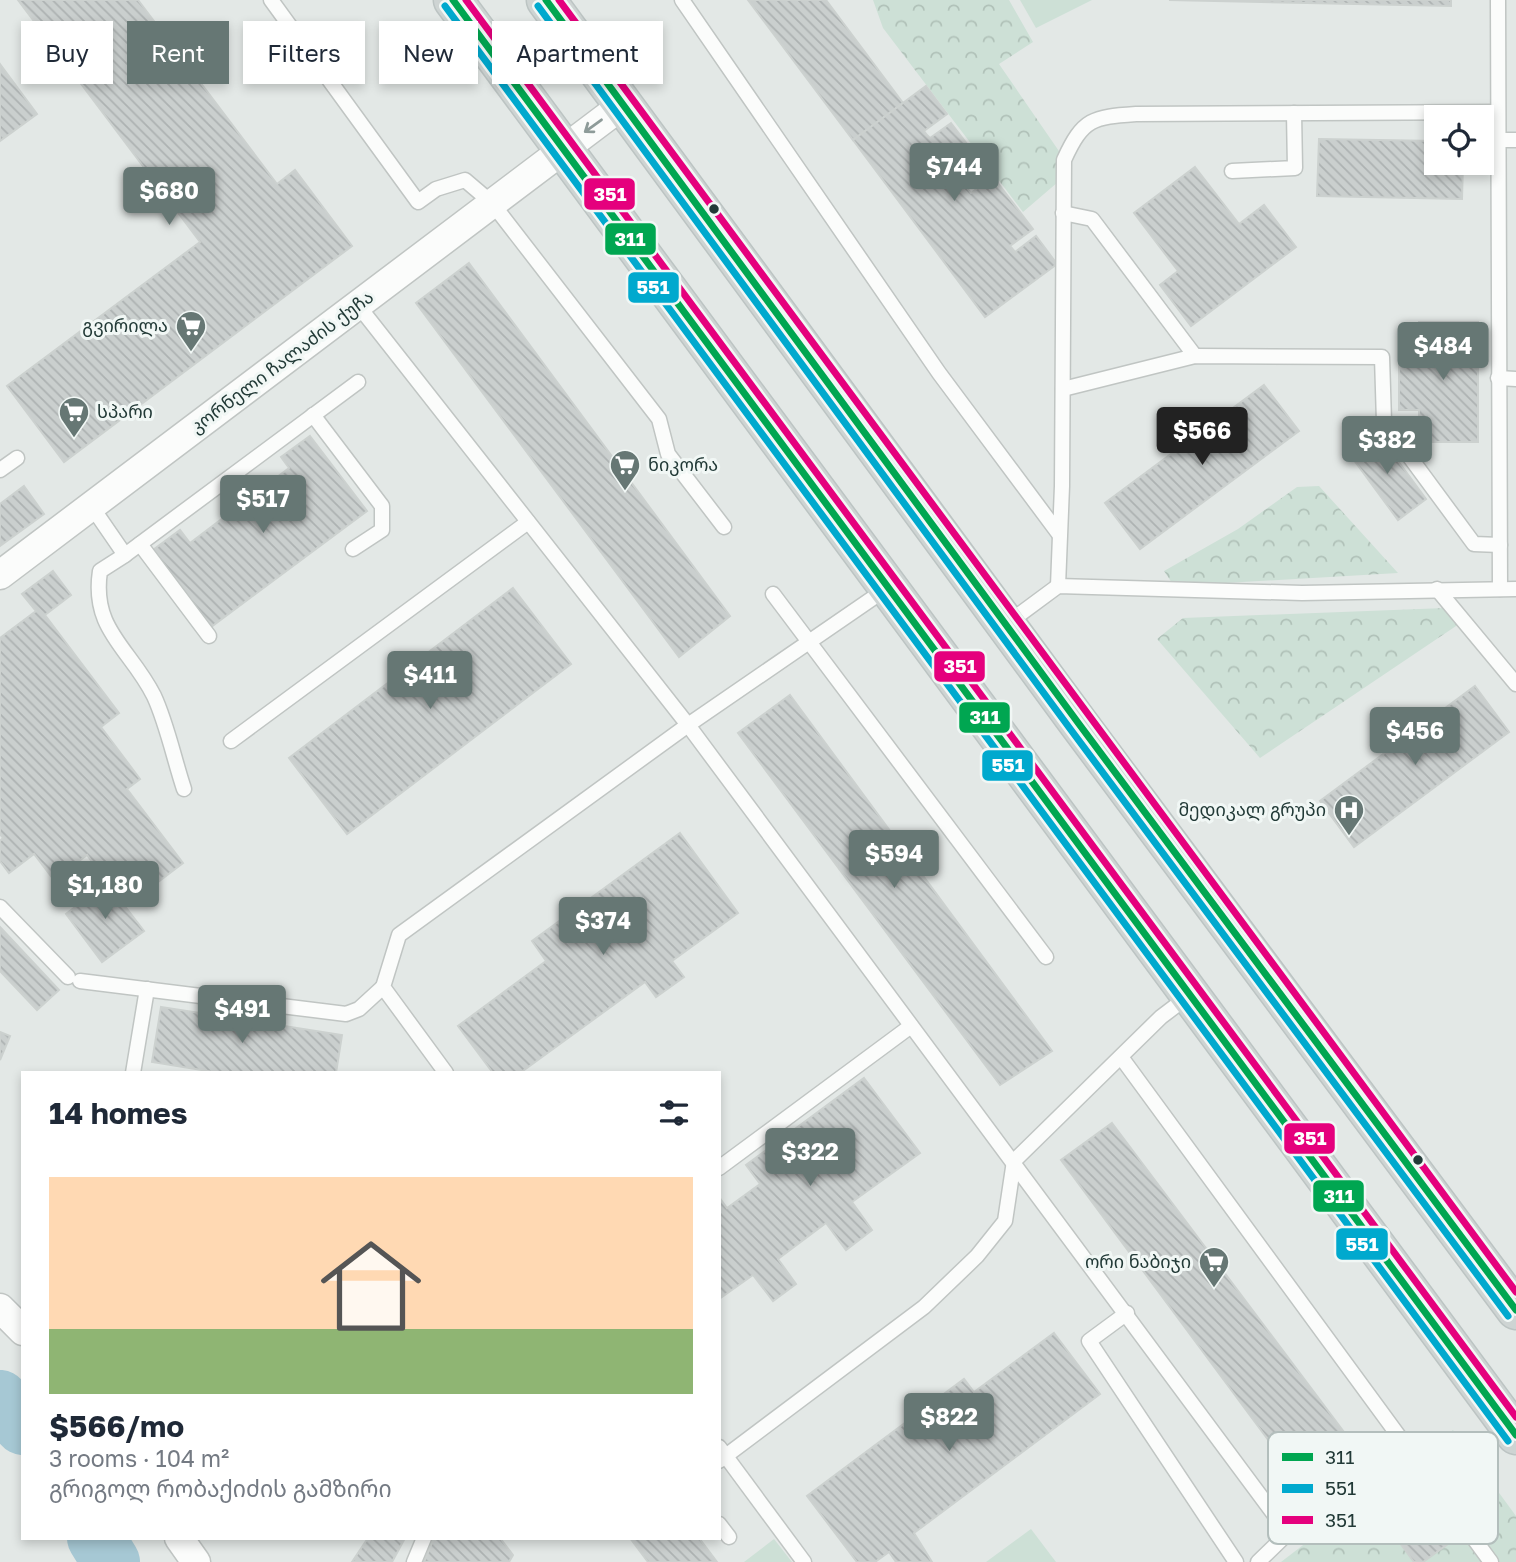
<!DOCTYPE html>
<meta charset="utf-8">
<style>
body{margin:0;font-family:"Golos Text","Noto Sans Georgian",sans-serif;background:#f6f6f7;color:#1f2937;height:100vh;display:flex;flex-direction:column;font-size:26px;white-space:nowrap}
*{box-sizing:border-box;margin:0}
p{font-size:23px;color:#747a83}
.icon{flex:none;width:38px;height:38px;fill:none;stroke:currentColor;stroke-width:2;stroke-linecap:round;stroke-linejoin:round}
.map{position:relative;flex:1;overflow:hidden}
.panel{position:absolute;left:21px;top:1071px;width:700px;height:469px;display:flex;flex-direction:column;background:#fff;border-radius:0px;box-shadow:0 4px 10px #0003}
.panel>*{flex:none}
.guide{position:absolute;left:21px;top:21px;width:700px;height:63px;display:flex;gap:14px}
.fabs{position:absolute;left:1424px;top:105px;display:grid;gap:14px}
.fabs a{display:grid;place-items:center;width:70px;height:70px;border-radius:0px;background:#fff;box-shadow:0 4px 10px #0003;font-size:35px}
.price{position:absolute;translate:-50% -60px;padding:0 16px;border-radius:7px;background:#667774;color:#fff;font-size:23px;line-height:46px;filter:drop-shadow(0 2px 4px #0008)}
.price::after{content:'';position:absolute;left:50%;top:42px;width:21px;height:16px;margin-left:-10px;background:inherit;clip-path:polygon(0 0,100% 0,50% 100%)}
.price.active{background:#222;color:#fff}
ul{padding:0;list-style:none}
li{display:grid;align-content:center;gap:14px;height:371px;padding:0 28px}
li+li{border-top:2px solid #e0e1e3}
li span{display:grid;place-items:center;height:217px;border-radius:0px;color:#555}
li>.icon{margin-inline-start:auto}
span .icon{width:126px;height:126px;fill:#fffc;stroke-width:1}
li b{font-size:30px}
h2{display:flex;justify-content:space-between;align-items:center;height:84px;padding:0 28px;font-size:30px}
.chip{padding:0 24px;border-radius:0px;background:#fff;box-shadow:0 4px 10px #0003;font-size:24px;line-height:63px}
.chip.active{background:#667774;color:#fff}
.map>svg:first-child{display:block}
.green{fill:#cde0d6}
.forest{fill:url(#forest-crowns)}
.lines{fill:none;stroke-linecap:round;stroke-linejoin:round}
.river{stroke:#a6c8d4;stroke-width:58}
.building{fill:url(#building-back-hatch);stroke:#ccd1cf;stroke-width:2}
.service-casing{stroke:#c0c5c3;stroke-width:17}
.minor-casing{stroke:#c0c5c3;stroke-width:31}
.primary-casing{stroke:#bcc4c3;stroke-width:41}
.service{stroke:#fbfcfb;stroke-width:14}
.minor{stroke:#fbfcfb;stroke-width:28}
.primary{stroke:#ced4d3;stroke-width:38}
.bus-1-casing{stroke:#f1f7f5;stroke-width:12}
.bus-2-casing{stroke:#f1f7f5;stroke-width:12}
.bus-3-casing{stroke:#f1f7f5;stroke-width:12}
.bus-1{stroke:#00a651;stroke-width:7}
.bus-2{stroke:#00a9ce;stroke-width:7}
.bus-3{stroke:#e5007d;stroke-width:7}
.oneway{stroke:#8e9b99}
.bus-dot{fill:#223a37;stroke:#f1f7f5;stroke-width:2.5}
.labels{text-anchor:middle;stroke-width:6;stroke-linejoin:round;paint-order:stroke}
.poi-label{font-size:18px;fill:#223a37;stroke:#f1f7f5;text-anchor:end}
.street-label{font-size:18px;fill:#223a37;stroke:#f1f7f5}
.key{fill:#f1f7f5;stroke:#b3bebc;stroke-width:2}
.key-label{font-size:19px;fill:#223a37}
.line-badge{stroke:#f1f7f5;stroke-width:2.5}
.badge-label{font-size:19px;text-anchor:middle;font-weight:bold;fill:#fff}
</style>
<div class="map">
<svg width="1516" height="1562" viewBox="0 0 1516 1562">
<defs>
<pattern id="forest-crowns" width="20" height="18" patternUnits="userSpaceOnUse" patternTransform="scale(1.75)"><rect width="20" height="18" fill="#cde0d6"/><path d="M2 6a3 3 0 1 1 6 0M12 15a3 3 0 1 1 6 0" fill="none" stroke="#b0c1b8"/></pattern>
<pattern id="building-back-hatch" width="6" height="6" patternUnits="userSpaceOnUse" patternTransform="scale(1.75)"><rect width="6" height="6" fill="#cacfce"/><path d="M-1 5l2 2M0 0l6 6M5-1l2 2" fill="none" stroke="#adb2b2"/></pattern>
</defs>
<rect width="100%" height="100%" fill="#e3e8e6"/>
<g class="green">
<path d="M 1020,0 L 1092,0 L 1036,28 Z"/>
<path d="M 1031,1529 L 1056,1562 L 986,1562 Z"/>
<path d="M 774,1539 L 792,1562 L 744,1562 Z"/>
</g>
<g class="forest">
<path d="M 873,0 L 1009,0 L 1033,42 L 999,64 L 1072,170 L 1023,212 L 883,28 Z"/>
<path d="M 1319,486 L 1398,573 L 1174,586 L 1164,571 L 1238,529 L 1297,487 Z"/>
<path d="M 1445,608 L 1462,622 L 1260,758 L 1157,639 L 1183,618 Z"/>
<path d="M 1453,1430 L 1516,1516 L 1516,1562 L 1281,1562 Z"/>
</g>
<g class="lines">
<g class="river">
<path d="M 0,1399 L 23,1426"/>
<path d="M 96,1538 L 111,1562"/>
</g>
</g>
<g class="building">
<path d="M 18,0 L 138,0 L 277,184 L 295,170 L 352,246 L 64,462 L 7,386 L 200,242 Z"/>
<path d="M 748,0 L 826,0 L 903,103 L 853,140 Z"/>
<path d="M 1169,0 L 1451,0 L 1451,6 Z"/>
<path d="M 0,64 L 37,114 L 0,141 Z"/>
<path d="M 926,86 L 947,114 L 924,131 L 927,135 L 930,138 L 951,123 L 981,162 L 959,178 L 971,193 L 993,177 L 1033,229 L 1010,246 L 1015,252 L 1036,236 L 1057,264 L 985,317 L 853,140 Z"/>
<path d="M 1319,139 L 1437,141 L 1437,163 L 1463,163 L 1462,199 L 1317,196 Z"/>
<path d="M 1195,167 L 1239,224 L 1264,205 L 1296,247 L 1191,326 L 1160,285 L 1178,271 L 1134,213 Z"/>
<path d="M 469,263 L 730,616 L 679,657 L 416,303 Z"/>
<path d="M 1419,322 L 1478,322 L 1478,442 L 1419,442 L 1419,410 L 1399,410 L 1399,357 L 1419,357 Z"/>
<path d="M 1264,385 L 1299,431 L 1140,549 L 1105,503 Z"/>
<path d="M 1376,431 L 1426,499 L 1398,520 L 1348,452 Z"/>
<path d="M 310,436 L 367,511 L 211,627 L 153,550 L 180,530 L 190,543 L 289,468 L 281,457 Z"/>
<path d="M 24,486 L 44,514 L 0,546 L 0,504 Z"/>
<path d="M 53,571 L 71,595 L 45,615 L 119,713 L 101,727 L 140,779 L 127,789 L 183,863 L 125,907 L 87,855 L 54,880 L 34,854 L 9,873 L 0,861 L 0,841 L 3,838 L 0,834 L 0,638 L 36,611 L 22,594 Z"/>
<path d="M 513,588 L 571,664 L 347,834 L 289,758 Z"/>
<path d="M 1475,686 L 1509,732 L 1354,847 L 1320,801 Z"/>
<path d="M 790,695 L 1052,1051 L 1000,1085 L 738,733 Z"/>
<path d="M 680,833 L 738,913 L 672,961 L 684,977 L 656,997 L 645,982 L 520,1073 L 493,1073 L 458,1026 L 546,961 L 532,941 Z"/>
<path d="M 104,879 L 144,931 L 102,962 L 66,914 L 92,894 L 89,890 Z"/>
<path d="M 0,927 L 59,990 L 37,1010 L 0,971 Z"/>
<path d="M 161,1007 L 342,1035 L 336,1073 L 220,1073 L 152,1062 Z"/>
<path d="M 0,1032 L 10,1036 L 0,1060 Z"/>
<path d="M 864,1078 L 920,1153 L 852,1202 L 872,1230 L 846,1250 L 826,1223 L 778,1259 L 796,1284 L 773,1301 L 753,1275 L 719,1299 L 719,1197 L 727,1208 L 760,1184 L 746,1165 Z"/>
<path d="M 1112,1123 L 1377,1476 L 1323,1514 L 1061,1160 Z"/>
<path d="M 1054,1333 L 1100,1394 L 914,1533 L 932,1562 L 896,1562 L 889,1552 L 875,1562 L 857,1562 L 807,1496 L 964,1379 L 974,1392 Z"/>
<path d="M 1424,1503 L 1452,1541 L 1423,1562 L 1414,1562 L 1389,1528 Z"/>
<path d="M 368,1538 L 405,1538 L 392,1562 L 352,1562 Z"/>
<path d="M 434,1538 L 500,1538 L 513,1555 L 509,1562 L 424,1562 Z"/>
<path d="M 630,1538 L 699,1538 L 717,1562 L 648,1562 Z"/>
</g>
<g class="lines">
<g class="service-casing">
<g id="service">
<path d="M 271,0 L 418,202 L 436,189 L 465,180 L 492,203 L 659,419 L 668,454 L 724,527"/>
<path d="M 682,0 L 939,373 L 1059,534"/>
<path d="M 1498,0 L 1500,589"/>
<path d="M 1497,140 L 1516,140"/>
<path d="M 1232,171 L 1295,168 L 1294,113"/>
<path d="M 1063,213 L 1092,219 L 1195,356"/>
<path d="M 357,304 L 688,725 L 1288,1533 L 1258,1562"/>
<path d="M 1498,378 L 1516,379"/>
<path d="M 1063,389 L 1195,356 L 1382,357 L 1384,422 L 1474,544 L 1500,545"/>
<path d="M 313,415 L 382,506 L 382,530 L 353,549"/>
<path d="M 0,470 L 17,458"/>
<path d="M 92,507 L 125,555 L 100,571 C 91,630 130,648 154,696 C 167,724 174,759 184,789"/>
<path d="M 140,544 L 209,636"/>
<path d="M 125,555 L 358,382"/>
<path d="M 1058,586 L 1062,486 L 1064,160 C 1083,118 1093,117 1136,114 L 1497,112"/>
<path d="M 1437,589 L 1516,684"/>
<path d="M 773,594 L 1046,957"/>
<path d="M 1008,623 L 1058,586 L 1302,593 L 1516,589"/>
<path d="M 231,741 L 528,522"/>
<path d="M 0,907 L 68,977"/>
<path d="M 80,981 L 346,1014 L 359,1009 L 383,987"/>
<path d="M 1121,1057 L 1491,1562"/>
<path d="M 133,1073 L 147,989"/>
<path d="M 446,1073 L 383,987 L 399,935 L 688,725 L 886,589"/>
<path d="M 719,1168 L 911,1026"/>
<path d="M 1127,1313 L 1089,1341 L 1236,1562"/>
<path d="M 719,1447 L 804,1562"/>
<path d="M 719,1461 L 924,1307 L 977,1256 L 1005,1221 L 1014,1161 L 1161,1017 L 1190,995"/>
<path d="M 719,1524 L 729,1537"/>
<path d="M 414,1562 L 424,1538"/>
</g>
</g>
<g class="minor-casing">
<g id="minor">
<path d="M 0,575 L 624,104"/>
<path d="M 0,1308 L 23,1331"/>
<path d="M 179,1538 L 196,1562"/>
</g>
</g>
<g class="primary-casing">
<g id="primary">
<path d="M 453,0 L 1516,1435"/>
<path d="M 546,0 L 1079,724 L 1516,1310"/>
</g>
</g>
<use href="#service" class="service"/>
<use href="#minor" class="minor"/>
<use href="#primary" class="primary"/>
<g class="bus-1-casing">
<g id="bus-1">
<path d="M 453,0 L 1516,1435"/>
<path d="M 546,0 L 1079,724 L 1516,1310"/>
</g>
</g>
<g class="bus-2-casing">
<g id="bus-2">
<path d="M 445,6 L 1508,1441"/>
<path d="M 538,6 L 1071,730 L 1508,1316"/>
</g>
</g>
<g class="bus-3-casing">
<g id="bus-3">
<path d="M 466,0 L 1516,1417"/>
<path d="M 559,0 L 1516,1292"/>
</g>
</g>
<use href="#bus-1" class="bus-1"/>
<use href="#bus-2" class="bus-2"/>
<use href="#bus-3" class="bus-3"/>
</g>
<defs><path id="oneway-shaft" d="M-6 0H5M1.5-3L5.5 0L1.5 3" fill="none" stroke-width="1.6" stroke-linecap="round" stroke-linejoin="round" transform="scale(1.75)"/></defs>
<use class="oneway" href="#oneway-shaft" transform="translate(593 126) rotate(144)"/>
<defs>
<g id="supermarket-pin" transform="scale(1.575)"><path d="M0 17L-7.5 6A9.5 9.5 0 1 1 7.5 6Z" fill="#667774" stroke="#f1f7f5"/><path d="M-6-5.5h2.5l.6 2H6L4.5 2H-2.5L-4.4-4H-6ZM-1.5 3.2a1.3 1.3 0 1 0 .1 0ZM3 3.2a1.3 1.3 0 1 0 .1 0Z" fill="#fff"/></g>
<g id="hospital-pin" transform="scale(1.575)"><path d="M0 17L-7.5 6A9.5 9.5 0 1 1 7.5 6Z" fill="#667774" stroke="#f1f7f5"/><path d="M-5-5h3v3.5h4V-5h3V5h-3V1.5h-4V5h-3Z" fill="#fff"/></g>
</defs>
<g fill-rule="evenodd">
<use href="#supermarket-pin" x="191" y="326"/>
<use href="#supermarket-pin" x="74" y="412"/>
<use href="#supermarket-pin" x="625" y="465"/>
<use href="#hospital-pin" x="1349" y="810"/>
<use href="#supermarket-pin" x="1214" y="1262"/>
</g>
<g class="bus-dot">
<circle cx="714" cy="209" r="6"/>
<circle cx="1418" cy="1160" r="6"/>
</g>
<g class="labels">
<g class="poi-label">
<text x="168" y="332">გვირილა</text>
<text x="97" y="418" text-anchor="start">სპარი</text>
<text x="648" y="471" text-anchor="start">ნიკორა</text>
<text x="1326" y="816">მედიკალ გრუპი</text>
<text x="1191" y="1268">ორი ნაბიჯი</text>
</g>
<g class="street-label">
<text transform="translate(282 362) rotate(-37)" y="6">კორნელი ჩალაძის ქუჩა</text>
</g>
</g>
<rect x="1268" y="1432" width="230" height="112" rx="10" class="key"/>
<rect x="1282" y="1453" width="31" height="8" fill="#00a651"/>
<rect x="1282" y="1484" width="31" height="9" fill="#00a9ce"/>
<rect x="1282" y="1516" width="31" height="8" fill="#e5007d"/>
<g class="key-label">
<text x="1325" y="1464">311</text>
<text x="1325" y="1495">551</text>
<text x="1325" y="1527">351</text>
</g>
<g class="line-badge">
<rect x="583" y="177" width="53" height="34" rx="7" fill="#e5007d"/>
<rect x="604" y="222" width="53" height="34" rx="7" fill="#00a651"/>
<rect x="627" y="271" width="53" height="33" rx="7" fill="#00a9ce"/>
<rect x="933" y="650" width="53" height="33" rx="7" fill="#e5007d"/>
<rect x="958" y="701" width="53" height="33" rx="7" fill="#00a651"/>
<rect x="981" y="749" width="53" height="33" rx="7" fill="#00a9ce"/>
<rect x="1283" y="1122" width="53" height="33" rx="7" fill="#e5007d"/>
<rect x="1312" y="1179" width="53" height="34" rx="7" fill="#00a651"/>
<rect x="1335" y="1227" width="54" height="34" rx="7" fill="#00a9ce"/>
</g>
<g class="badge-label">
<text x="610" y="201">351</text>
<text x="630" y="246">311</text>
<text x="653" y="294">551</text>
<text x="960" y="673">351</text>
<text x="985" y="724">311</text>
<text x="1008" y="772">551</text>
<text x="1310" y="1145">351</text>
<text x="1339" y="1203">311</text>
<text x="1362" y="1251">551</text>
</g>
</svg>
<div class="fabs">
<a><svg class="icon" aria-label="locate" viewBox="0 0 24 24"><circle cx="12" cy="12" r="6"/><path d="M12 2v4M12 18v4M2 12h4M18 12h4"/></svg></a>
</div>
<b class="price" style="left:954px;top:203px">$744</b>
<b class="price" style="left:169px;top:227px">$680</b>
<b class="price" style="left:1443px;top:382px">$484</b>
<b class="price active" style="left:1202px;top:467px">$566</b>
<b class="price" style="left:1387px;top:476px">$382</b>
<b class="price" style="left:263px;top:535px">$517</b>
<b class="price" style="left:430px;top:711px">$411</b>
<b class="price" style="left:1415px;top:767px">$456</b>
<b class="price" style="left:894px;top:890px">$594</b>
<b class="price" style="left:105px;top:921px">$1,180</b>
<b class="price" style="left:603px;top:957px">$374</b>
<b class="price" style="left:242px;top:1045px">$491</b>
<b class="price" style="left:810px;top:1188px">$322</b>
<b class="price" style="left:949px;top:1453px">$822</b>
<div class="guide">
<a class="chip">Buy</a>
<a class="chip active">Rent</a>
<a class="chip">Filters</a>
<a class="chip">New</a>
<a class="chip">Apartment</a>
</div>
<section class="panel">
<h2>14 homes<svg class="icon" aria-label="filters" viewBox="0 0 24 24"><path d="M4 7h16M4 17h16"/><circle cx="9" cy="7" r="2"/><circle cx="15" cy="17" r="2"/></svg></h2>
<ul>
<li><span style="background:linear-gradient(#ffd9b3 70%,#8fb573 0)"><svg class="icon" aria-label="home" viewBox="0 0 24 24"><path d="M3 11l9-7 9 7M6 9v11h12V9"/></svg></span><div><b>$566/mo</b><p>3 rooms · 104 m²</p><p>გრიგოლ რობაქიძის გამზირი</p></div></li>
</ul>
</section>
</div>
